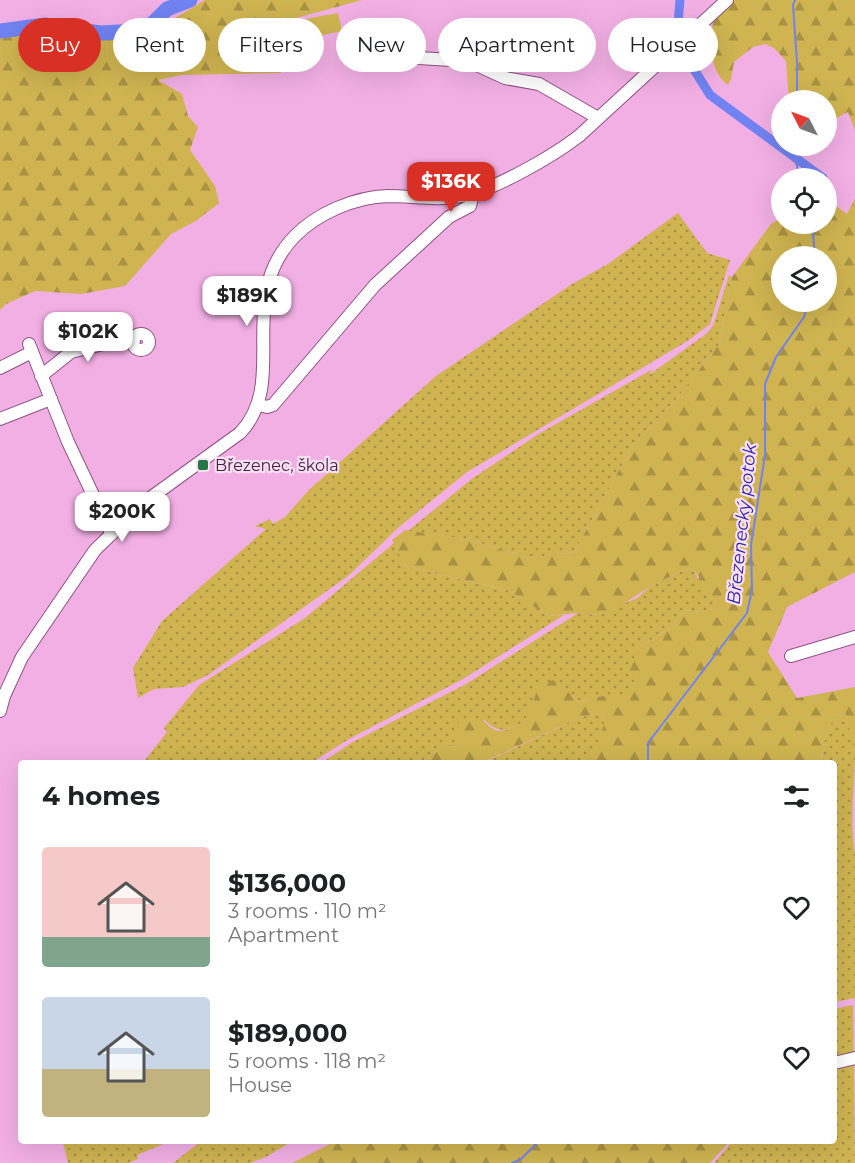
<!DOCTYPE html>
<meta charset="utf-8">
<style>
body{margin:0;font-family:Montserrat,sans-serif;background:#f6f6f6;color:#202124;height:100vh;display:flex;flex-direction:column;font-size:22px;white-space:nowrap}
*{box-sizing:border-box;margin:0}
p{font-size:20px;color:#757577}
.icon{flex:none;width:33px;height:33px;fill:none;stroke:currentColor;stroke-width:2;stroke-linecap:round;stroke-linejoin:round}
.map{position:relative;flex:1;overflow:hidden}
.panel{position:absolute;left:18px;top:760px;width:819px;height:384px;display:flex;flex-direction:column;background:#fff;border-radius:6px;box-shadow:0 6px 24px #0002}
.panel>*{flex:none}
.banner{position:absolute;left:18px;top:18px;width:819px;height:54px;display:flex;gap:12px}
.needle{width:39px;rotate:312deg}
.controls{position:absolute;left:771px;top:90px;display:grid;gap:12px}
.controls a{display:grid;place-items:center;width:66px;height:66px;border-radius:50%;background:#fff;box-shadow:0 6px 24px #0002;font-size:30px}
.price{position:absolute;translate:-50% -51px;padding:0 14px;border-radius:12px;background:#fff;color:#222;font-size:20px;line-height:39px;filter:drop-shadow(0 2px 3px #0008)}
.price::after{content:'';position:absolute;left:50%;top:36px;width:18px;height:14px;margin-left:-9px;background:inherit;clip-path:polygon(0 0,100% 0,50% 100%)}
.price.active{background:#d93025;color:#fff}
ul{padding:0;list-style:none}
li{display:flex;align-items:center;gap:18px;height:150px;padding:0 24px}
li span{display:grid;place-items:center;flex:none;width:168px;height:120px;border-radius:6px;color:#555}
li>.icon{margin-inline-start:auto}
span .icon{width:72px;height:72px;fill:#fffc;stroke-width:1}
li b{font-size:26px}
h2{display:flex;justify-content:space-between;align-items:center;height:72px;padding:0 24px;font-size:26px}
.pill{padding:0 21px;border-radius:27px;background:#fff;box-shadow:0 6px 24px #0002;font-size:21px;line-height:54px}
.pill.active{background:#d93025;color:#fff}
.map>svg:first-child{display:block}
.grass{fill:url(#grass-dots)}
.forest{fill:url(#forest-firs);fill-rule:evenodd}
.park{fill:#cfb451}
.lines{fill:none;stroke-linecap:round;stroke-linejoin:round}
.stream{stroke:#7183f2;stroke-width:2}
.canal{stroke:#7183f2;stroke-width:9}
.river{stroke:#7183f2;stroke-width:15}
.minor-casing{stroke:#8f5284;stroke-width:14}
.minor{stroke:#fff;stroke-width:12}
.poi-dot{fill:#267748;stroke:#fbdff5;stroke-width:2}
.labels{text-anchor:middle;stroke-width:4.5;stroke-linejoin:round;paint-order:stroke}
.poi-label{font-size:16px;fill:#3f243a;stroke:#fbdff5;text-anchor:start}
.water-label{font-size:18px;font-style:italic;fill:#2c26a7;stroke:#fbdff5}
</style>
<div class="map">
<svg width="855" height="1163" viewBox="0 0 855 1163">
<defs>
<pattern id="grass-dots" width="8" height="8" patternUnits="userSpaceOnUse" patternTransform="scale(1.5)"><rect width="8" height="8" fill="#cfb451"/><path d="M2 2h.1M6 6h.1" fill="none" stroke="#a99244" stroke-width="1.8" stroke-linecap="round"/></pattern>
<pattern id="forest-firs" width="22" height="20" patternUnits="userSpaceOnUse" patternTransform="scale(1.5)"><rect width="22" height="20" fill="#cfb451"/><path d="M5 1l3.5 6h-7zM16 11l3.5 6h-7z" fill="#a99244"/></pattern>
</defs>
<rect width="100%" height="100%" fill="#f2afe4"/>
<g class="grass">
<path d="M 678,213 L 707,253 L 730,260 L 710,324 L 689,340 L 467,472 L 399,527 L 348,576 L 208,675 L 183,687 L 154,689 L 138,698 L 133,668 L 162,621 L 266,529 L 255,526 L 270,519 L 273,524 L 285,517 L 309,490 L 436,376 L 572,284 L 608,264 Z"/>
<path d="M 729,275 L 732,277 L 719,344 L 674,402 L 633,445 L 574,552 L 530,558 L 471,540 L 408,531 L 473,478 L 540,433 L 653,369 L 649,375 L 706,334 L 713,326 Z"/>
<path d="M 394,543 L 405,566 L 510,591 L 548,616 L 564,615 L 463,679 L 349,739 L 311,763 L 142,764 L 167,732 L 164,728 L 199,685 L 305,618 Z"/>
<path d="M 693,569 L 706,594 L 715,601 L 711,609 L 701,612 L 684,610 L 669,629 L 637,648 L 636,678 L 627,695 L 594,697 L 580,702 L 553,681 L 539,688 L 525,722 C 505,730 501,735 484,720 L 464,746 L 447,745 L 419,763 L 320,764 L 351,743 L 466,684 L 578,613 L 598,615 L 637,598 L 652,585 L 680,572 Z"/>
<path d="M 845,711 C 848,724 853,738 855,752 C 855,786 849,819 855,854 L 855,998 L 834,1002 L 834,764 L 820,764 L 827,727 Z"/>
<path d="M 600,713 L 605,718 L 601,741 L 593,752 L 579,763 L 481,764 L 581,717 Z"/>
<path d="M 853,1005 L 855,1163 L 714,1163 L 732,1142 L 834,1142 L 834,1009 Z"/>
<path d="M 63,1142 L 168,1142 L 137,1155 L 138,1159 L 128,1163 L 68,1163 Z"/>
<path d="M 200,1142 L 291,1142 L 266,1157 L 250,1163 L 173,1163 Z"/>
</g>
<g class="forest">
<path d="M 205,0 L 362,0 L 289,20 L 297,48 L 278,49 L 281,73 L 182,75 L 158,80 L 182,94 L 188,116 L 198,127 L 190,150 L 215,186 L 219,203 L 196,221 L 171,234 L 125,286 L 81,294 L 35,291 L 6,304 L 0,310 L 0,26 L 125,40 L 155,30 Z"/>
<path d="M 733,0 L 855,0 L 855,130 L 848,112 L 827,123 L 826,100 L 789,100 L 786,61 L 774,48 L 765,44 L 753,47 L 734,62 L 731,79 L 728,85 C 708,72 710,36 714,16 Z"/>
<path d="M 827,199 L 847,214 L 855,199 L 855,572 L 787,607 L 768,652 L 797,698 L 855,687 L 855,753 L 845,711 L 827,727 L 820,763 L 579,763 C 596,749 601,740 605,718 L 600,713 L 581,717 L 481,763 L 419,763 L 447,745 L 463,746 L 454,738 L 454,730 L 460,720 C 488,712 485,731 501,731 C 508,730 517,725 524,722 L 539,687 L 553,680 L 580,702 L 594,697 L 627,694 L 636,678 L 629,673 L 637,648 L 669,629 L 684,610 L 701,612 L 711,609 L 715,601 L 709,601 L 706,594 L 698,589 L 699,577 L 693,569 L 680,572 L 652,585 L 616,609 L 598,615 L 578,613 L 548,616 L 510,591 L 405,566 L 392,540 L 405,530 L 471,540 L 530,558 L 574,552 L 633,445 L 674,402 L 719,344 L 732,277 L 771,224 L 781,218 L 782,224 L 826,224 ZM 826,256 L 826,302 L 782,302 L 782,256 Z"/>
<path d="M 334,1142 L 729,1142 L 710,1163 L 292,1163 Z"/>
</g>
<path class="park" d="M 338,13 L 342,31 L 303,39 L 300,20 Z"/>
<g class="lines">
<g class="stream">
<path d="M 795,0 L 793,5 L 797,62 L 797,100"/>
<path d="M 792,146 L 800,178"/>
<path d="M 812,224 L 815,256"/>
<path d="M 648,764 L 648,743 L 747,613 L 752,590 L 751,545 L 765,455 L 765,384 L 776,357 L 804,317 L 808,302"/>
<path d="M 512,1163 L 521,1159 L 538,1142"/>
</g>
<path class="canal" d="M 680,0 L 678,24 L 690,63 L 710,95 L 823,178"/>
<path class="river" d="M 0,31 L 45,25 L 100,33 L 139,31 L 153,23 L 167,9 L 190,0"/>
<g class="minor-casing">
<g id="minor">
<path d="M 369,55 L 468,61 L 505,78 L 539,84 L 598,118"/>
<circle cx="141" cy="342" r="8"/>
<path d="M 29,344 L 68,442 L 111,533"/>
<path d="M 0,368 L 32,352"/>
<path d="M 41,376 L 71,352 L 123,339 L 134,340"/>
<path d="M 259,405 L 267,407 L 273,405 L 375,285 L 449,217 L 470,206 L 473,194"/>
<path d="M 0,419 L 51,399"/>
<path d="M 791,656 L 855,637"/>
<path d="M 0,711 L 4,696 L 22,657 L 95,550 L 146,501 L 240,433 C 290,381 234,300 294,237 C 317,213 355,197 388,196 C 413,196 437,201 461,196 C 493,191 553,156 579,136 L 727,0"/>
<path d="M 834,1063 L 855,1058"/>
</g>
</g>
<use href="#minor" class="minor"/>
</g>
<rect class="poi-dot" x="197" y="459" width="12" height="12" rx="3"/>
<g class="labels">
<g class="poi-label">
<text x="215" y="471">Březenec, škola</text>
</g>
<g class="water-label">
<text transform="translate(742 524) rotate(-84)" y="6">Březenecký potok</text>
</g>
</g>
</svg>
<div class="controls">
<a><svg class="needle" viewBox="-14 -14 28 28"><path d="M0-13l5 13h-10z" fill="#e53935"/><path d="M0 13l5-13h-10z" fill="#757577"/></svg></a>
<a><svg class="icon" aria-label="locate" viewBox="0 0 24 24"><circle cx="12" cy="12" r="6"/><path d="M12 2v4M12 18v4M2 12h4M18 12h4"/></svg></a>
<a><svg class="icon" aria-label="layers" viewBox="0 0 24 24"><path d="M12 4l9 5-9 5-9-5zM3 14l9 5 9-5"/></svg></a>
</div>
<b class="price active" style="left:451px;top:213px">$136K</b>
<b class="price" style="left:247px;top:327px">$189K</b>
<b class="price" style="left:88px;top:363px">$102K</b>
<b class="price" style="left:122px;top:543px">$200K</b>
<div class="banner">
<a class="pill active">Buy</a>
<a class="pill">Rent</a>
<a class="pill">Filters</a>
<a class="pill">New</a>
<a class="pill">Apartment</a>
<a class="pill">House</a>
</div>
<section class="panel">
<h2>4 homes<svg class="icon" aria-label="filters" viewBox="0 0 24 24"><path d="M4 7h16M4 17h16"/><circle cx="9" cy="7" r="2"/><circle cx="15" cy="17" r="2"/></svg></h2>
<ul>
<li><span style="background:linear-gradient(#f6c9c9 75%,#7fa58c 0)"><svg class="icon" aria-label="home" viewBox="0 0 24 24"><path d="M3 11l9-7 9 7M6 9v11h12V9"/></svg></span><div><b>$136,000</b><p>3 rooms · 110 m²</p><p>Apartment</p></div><svg class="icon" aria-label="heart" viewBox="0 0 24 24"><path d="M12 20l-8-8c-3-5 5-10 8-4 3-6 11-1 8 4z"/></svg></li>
<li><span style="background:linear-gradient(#c9d6e8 60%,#c2b280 0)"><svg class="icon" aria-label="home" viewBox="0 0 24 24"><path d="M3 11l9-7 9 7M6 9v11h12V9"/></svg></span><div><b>$189,000</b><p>5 rooms · 118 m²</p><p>House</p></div><svg class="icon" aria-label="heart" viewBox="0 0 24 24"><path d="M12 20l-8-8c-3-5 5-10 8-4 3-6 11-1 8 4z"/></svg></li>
</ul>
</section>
</div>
